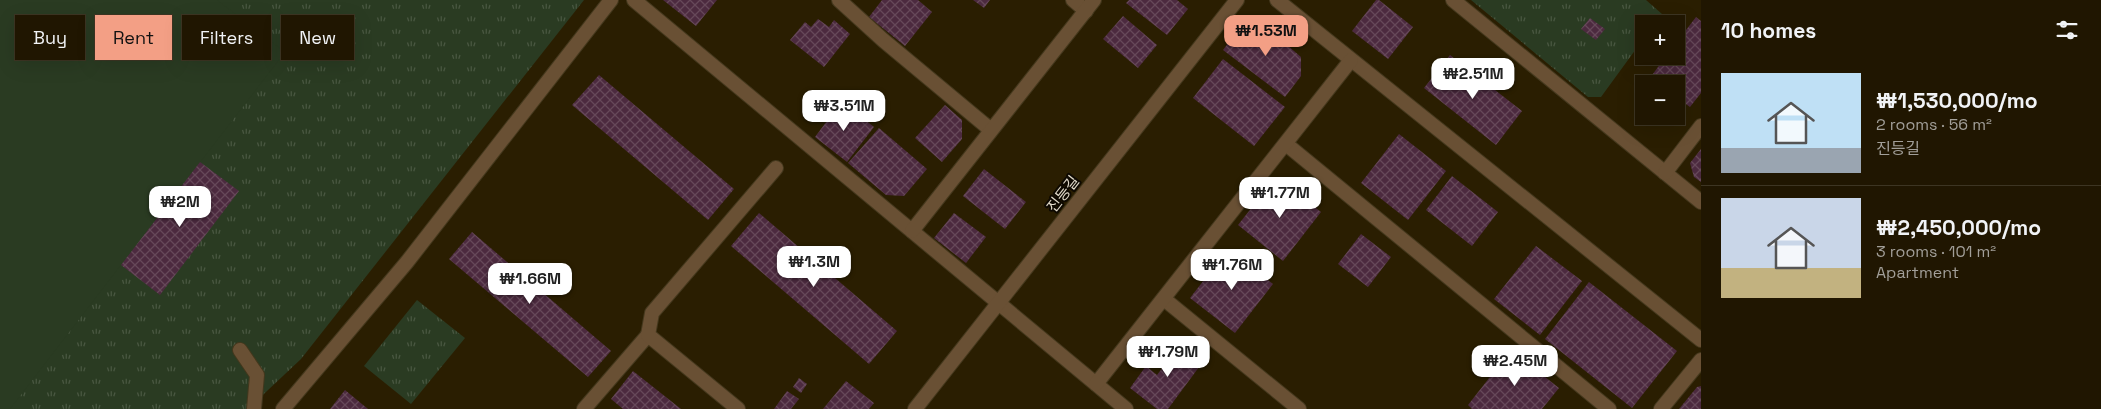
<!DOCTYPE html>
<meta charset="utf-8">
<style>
body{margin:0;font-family:"Space Grotesk","Noto Sans KR",sans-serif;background:#281f0b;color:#f1f3f6;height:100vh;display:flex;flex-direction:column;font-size:19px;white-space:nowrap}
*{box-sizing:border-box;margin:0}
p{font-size:16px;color:#a29f99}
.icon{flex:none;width:28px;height:28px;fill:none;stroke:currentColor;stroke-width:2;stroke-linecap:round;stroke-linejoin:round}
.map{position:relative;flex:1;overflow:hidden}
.sheet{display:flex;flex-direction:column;background:#201601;width:400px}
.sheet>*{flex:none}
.banner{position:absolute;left:15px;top:15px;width:475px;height:45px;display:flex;gap:10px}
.fabs{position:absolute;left:1635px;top:15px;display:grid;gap:10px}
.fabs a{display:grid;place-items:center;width:50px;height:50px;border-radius:0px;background:#201601;box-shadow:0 5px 20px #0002,0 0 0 1px #3d3523;font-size:25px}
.price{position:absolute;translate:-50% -42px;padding:0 11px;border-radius:10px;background:#fff;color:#222;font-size:16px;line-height:32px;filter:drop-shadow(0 1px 2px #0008)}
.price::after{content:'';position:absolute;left:50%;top:30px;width:15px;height:11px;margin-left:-8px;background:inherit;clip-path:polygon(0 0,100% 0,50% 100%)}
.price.selected{background:#f39f85;color:#111}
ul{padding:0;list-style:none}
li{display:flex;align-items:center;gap:15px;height:125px;padding:0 20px}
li+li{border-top:1px solid #3d3523}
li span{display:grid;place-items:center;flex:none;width:140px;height:100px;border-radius:0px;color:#555}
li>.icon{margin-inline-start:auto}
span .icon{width:60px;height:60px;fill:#fffc;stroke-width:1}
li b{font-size:21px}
h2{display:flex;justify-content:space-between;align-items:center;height:60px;padding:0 20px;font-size:21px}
.chip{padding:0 18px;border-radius:0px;background:#201601;box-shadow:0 5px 20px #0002,0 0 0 1px #3d3523;font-size:18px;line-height:45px}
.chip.selected{background:#f39f85;color:#111}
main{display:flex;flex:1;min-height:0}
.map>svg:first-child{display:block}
.grass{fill:url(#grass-tufts)}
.garden{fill:#2a3b22}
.building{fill:url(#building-cross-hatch)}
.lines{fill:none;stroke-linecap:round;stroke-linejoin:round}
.minor-casing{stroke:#44381d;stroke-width:16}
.tertiary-casing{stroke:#44381d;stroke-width:16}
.minor{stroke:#695034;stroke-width:14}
.tertiary{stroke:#695034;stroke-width:14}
.labels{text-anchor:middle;stroke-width:4;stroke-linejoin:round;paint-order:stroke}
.street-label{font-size:15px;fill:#e2dbca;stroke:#0e0901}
</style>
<main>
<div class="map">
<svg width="1701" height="409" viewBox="0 0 1701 409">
<defs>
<pattern id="grass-tufts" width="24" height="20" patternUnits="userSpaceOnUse" patternTransform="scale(1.25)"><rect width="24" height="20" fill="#2a3b22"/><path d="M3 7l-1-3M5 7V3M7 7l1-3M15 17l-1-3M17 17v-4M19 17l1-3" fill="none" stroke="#495741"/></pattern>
<pattern id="building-cross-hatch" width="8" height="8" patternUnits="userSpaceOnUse" patternTransform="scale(1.25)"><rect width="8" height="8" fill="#4c2a3f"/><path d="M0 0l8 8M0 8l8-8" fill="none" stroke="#664859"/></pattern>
</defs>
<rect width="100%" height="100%" fill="#2a1e01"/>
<g class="grass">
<path d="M 0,0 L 584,0 L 301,359 L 248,409 L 0,409 Z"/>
<path d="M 1471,0 L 1646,0 L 1662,14 L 1654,24 L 1644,24 L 1644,38 L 1601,97 L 1588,97 Z"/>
<path d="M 417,300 L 465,338 L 411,404 L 364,366 Z"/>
</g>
<path class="garden" d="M 0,0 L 217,0 L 285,52 L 10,409 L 0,409 Z"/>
<g class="building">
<path d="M 663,0 L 717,0 L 696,26 Z"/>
<path d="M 882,0 L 918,0 L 932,12 L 905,46 L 869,17 Z"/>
<path d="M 973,0 L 990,0 L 984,8 Z"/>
<path d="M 1129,0 L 1177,0 L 1188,9 L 1167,35 L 1126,3 Z"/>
<path d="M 1376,0 L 1379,0 L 1413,27 L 1388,59 L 1352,31 Z"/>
<path d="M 1123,16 L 1157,45 L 1138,68 L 1103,39 Z"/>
<path d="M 1696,17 L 1701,21 L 1701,93 L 1690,107 L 1676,97 L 1676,84 L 1658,84 L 1650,78 L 1666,56 L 1676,56 L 1676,43 Z"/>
<path d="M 1590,18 L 1605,29 L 1596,40 L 1581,29 Z"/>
<path d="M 818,19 L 829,27 L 834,20 L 850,34 L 824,67 L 790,40 L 805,22 L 811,27 Z"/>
<path d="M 1259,21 L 1301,57 L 1301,76 L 1285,97 L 1223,50 L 1241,26 Z"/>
<path d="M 1450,55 L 1522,111 L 1496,145 L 1424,88 Z"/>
<path d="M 1223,59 L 1285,107 L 1254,146 L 1193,98 Z"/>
<path d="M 599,75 L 734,189 L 708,220 L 572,105 Z"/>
<path d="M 842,101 L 874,127 L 847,162 L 815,137 Z"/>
<path d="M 945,105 L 962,120 L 962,139 L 942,162 L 915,138 Z"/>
<path d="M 879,128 L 927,169 L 904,196 L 886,195 L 848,163 Z"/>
<path d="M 1399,134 L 1446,171 L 1408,220 L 1361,183 Z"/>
<path d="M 1701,149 L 1701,182 L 1694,177 L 1690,163 Z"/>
<path d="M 200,162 L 239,191 L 160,295 L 121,265 Z"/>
<path d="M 984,169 L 1026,202 L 1005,229 L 963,196 Z"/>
<path d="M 1452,176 L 1498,212 L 1472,246 L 1426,210 Z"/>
<path d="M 1276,177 L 1321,212 L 1283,261 L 1238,225 Z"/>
<path d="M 759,213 L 897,331 L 869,364 L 731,246 Z"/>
<path d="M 954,213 L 986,237 L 966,263 L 934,238 Z"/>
<path d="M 472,232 L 611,351 L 588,377 L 449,259 Z"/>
<path d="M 1361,234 L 1391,257 L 1368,287 L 1338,264 Z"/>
<path d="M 1536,246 L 1582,281 L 1540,335 L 1494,299 Z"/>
<path d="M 1228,249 L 1273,284 L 1235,333 L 1190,298 Z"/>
<path d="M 1589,282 L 1677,351 L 1632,408 L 1545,339 Z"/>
<path d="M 1182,342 L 1205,359 L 1168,409 L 1157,409 L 1130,388 L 1146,366 L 1157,375 Z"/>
<path d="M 1511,350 L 1559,388 L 1542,409 L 1472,409 L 1468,405 Z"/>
<path d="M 633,371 L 681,409 L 623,409 L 611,399 Z"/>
<path d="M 799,378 L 807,384 L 801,393 L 793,387 Z"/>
<path d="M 846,381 L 874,403 L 869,409 L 823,409 Z"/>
<path d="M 1701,386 L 1701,409 L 1679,409 L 1697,387 Z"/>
<path d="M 345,390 L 368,409 L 330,409 Z"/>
<path d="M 787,391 L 799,399 L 791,409 L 774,409 Z"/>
</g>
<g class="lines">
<g class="minor-casing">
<g id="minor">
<path d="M 634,0 L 1126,409"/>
<path d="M 839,0 L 883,40 L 991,130"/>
<path d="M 1073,0 L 1086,11"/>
<path d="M 1277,0 L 1701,340"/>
<path d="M 1453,0 L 1701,202"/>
<path d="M 1286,144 L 1609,409"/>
<path d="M 1665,173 L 1701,126"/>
<path d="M 912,231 L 1094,0"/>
<path d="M 1164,299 L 1299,409"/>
<path d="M 240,350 L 257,375 L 254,409"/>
<path d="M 1096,384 L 1351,60"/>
<path d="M 283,409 L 407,262 L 611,0"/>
<path d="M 584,409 L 648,335"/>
<path d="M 738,409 L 648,335 L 652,313 L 776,168"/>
<path d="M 1661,409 L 1701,360"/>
</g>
</g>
<g class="tertiary-casing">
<path id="tertiary" d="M 915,409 L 1237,0"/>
</g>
<use href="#minor" class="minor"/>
<use href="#tertiary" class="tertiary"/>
</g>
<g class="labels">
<g class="street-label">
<text transform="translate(1063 194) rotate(-52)" y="5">진등길</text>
</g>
</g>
</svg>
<div class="fabs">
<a>+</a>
<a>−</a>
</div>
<b class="price selected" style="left:1266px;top:57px">₩1.53M</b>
<b class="price" style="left:1473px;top:100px">₩2.51M</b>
<b class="price" style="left:844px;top:132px">₩3.51M</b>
<b class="price" style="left:1280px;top:219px">₩1.77M</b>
<b class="price" style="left:180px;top:228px">₩2M</b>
<b class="price" style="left:814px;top:288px">₩1.3M</b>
<b class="price" style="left:1232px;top:291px">₩1.76M</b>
<b class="price" style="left:530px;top:305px">₩1.66M</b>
<b class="price" style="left:1168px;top:378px">₩1.79M</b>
<b class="price" style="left:1515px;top:387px">₩2.45M</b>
<div class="banner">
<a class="chip">Buy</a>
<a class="chip selected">Rent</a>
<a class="chip">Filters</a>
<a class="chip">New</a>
</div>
</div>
<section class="sheet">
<h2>10 homes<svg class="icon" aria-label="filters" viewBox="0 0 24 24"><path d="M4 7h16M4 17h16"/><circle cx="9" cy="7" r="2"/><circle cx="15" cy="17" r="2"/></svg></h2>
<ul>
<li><span style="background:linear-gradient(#bfe0f5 75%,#9aa5b1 0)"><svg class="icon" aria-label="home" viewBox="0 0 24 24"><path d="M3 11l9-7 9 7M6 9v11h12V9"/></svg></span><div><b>₩1,530,000/mo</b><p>2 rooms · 56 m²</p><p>진등길</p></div></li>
<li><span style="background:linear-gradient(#c9d6e8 70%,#c2b280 0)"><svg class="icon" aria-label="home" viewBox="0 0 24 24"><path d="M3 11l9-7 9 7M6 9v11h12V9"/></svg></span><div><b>₩2,450,000/mo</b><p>3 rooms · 101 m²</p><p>Apartment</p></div></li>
</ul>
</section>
</main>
